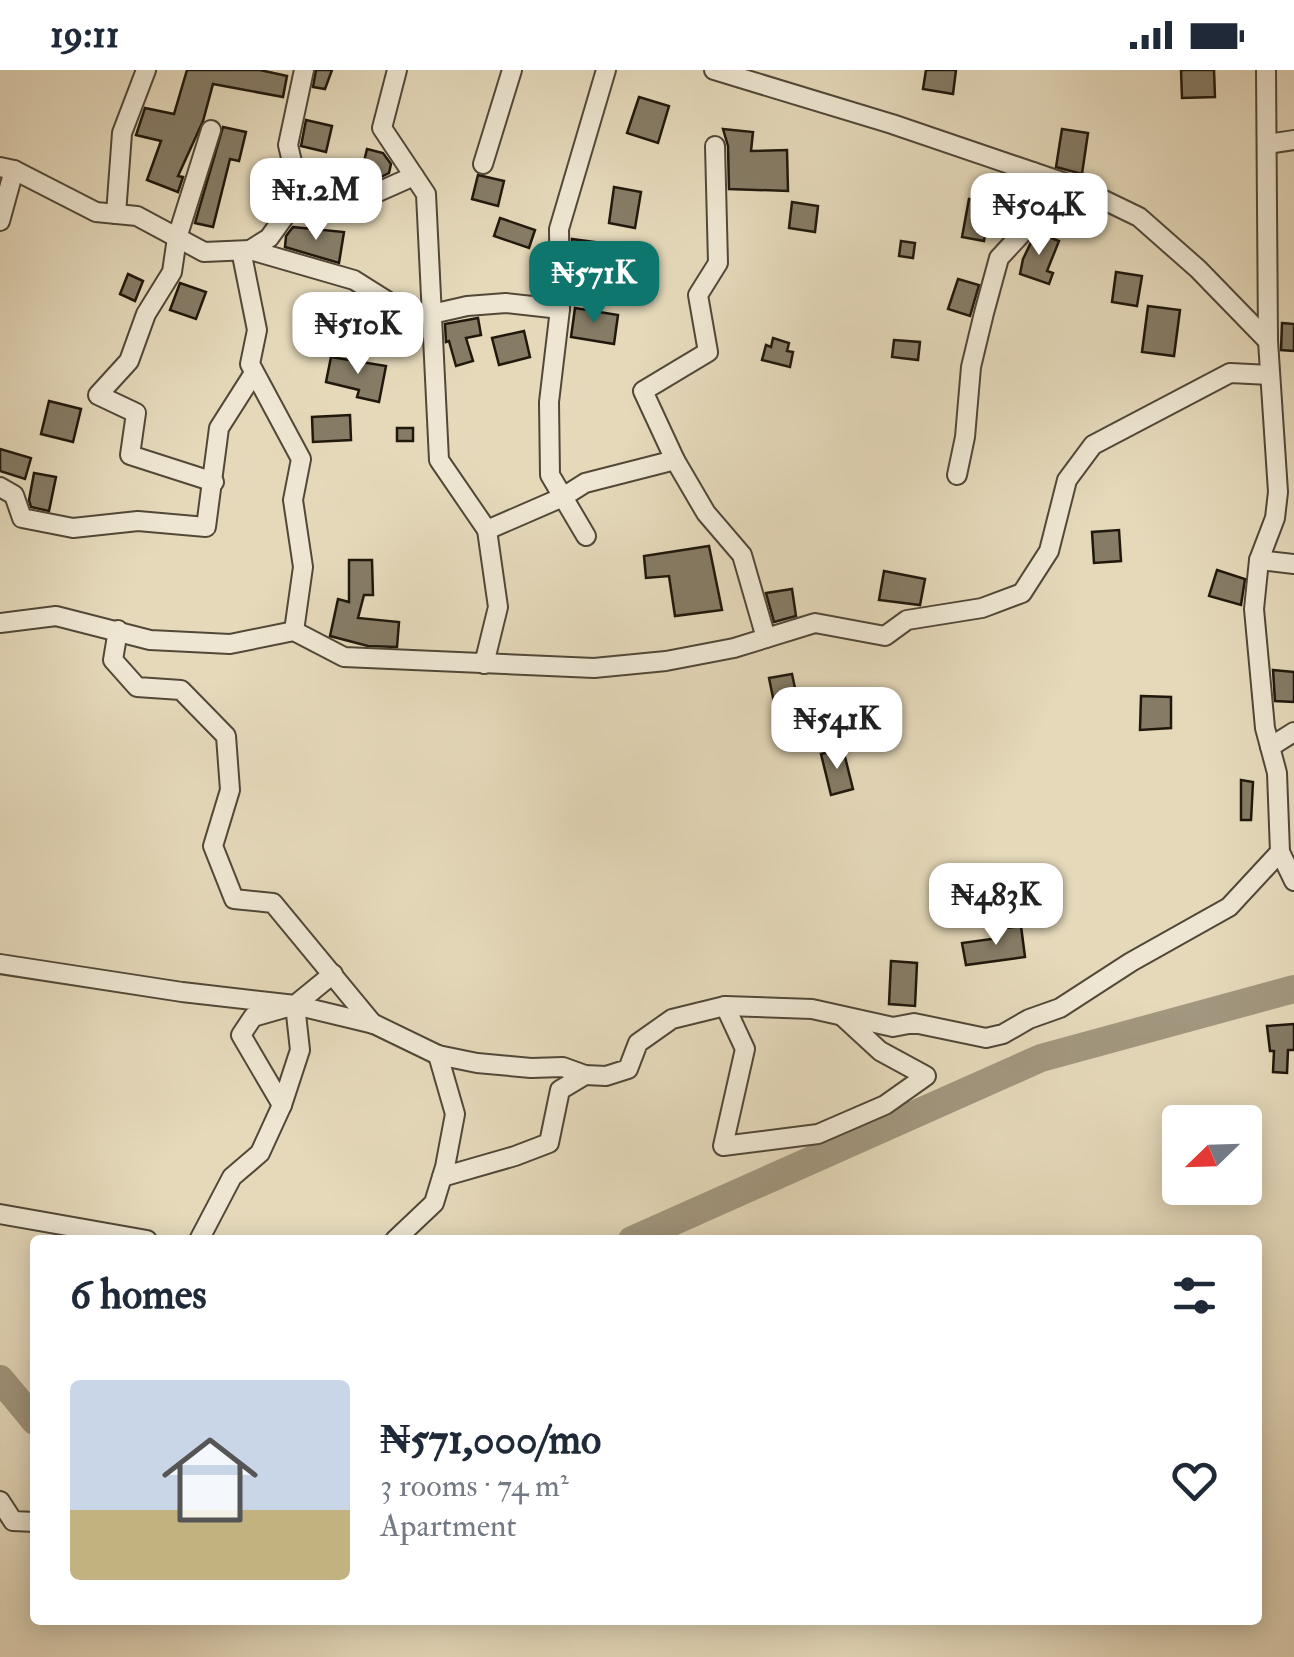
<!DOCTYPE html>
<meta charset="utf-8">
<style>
body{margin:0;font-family:"IM FELL Double Pica",serif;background:#f2f2f3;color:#1f2937;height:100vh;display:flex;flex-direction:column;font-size:38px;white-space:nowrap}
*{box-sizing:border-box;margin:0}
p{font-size:32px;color:#747a83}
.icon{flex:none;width:55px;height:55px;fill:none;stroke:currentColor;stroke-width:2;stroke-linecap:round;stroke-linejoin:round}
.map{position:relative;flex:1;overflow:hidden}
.panel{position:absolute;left:30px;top:1165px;width:1232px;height:390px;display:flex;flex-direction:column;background:#fff;border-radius:10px;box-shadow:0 5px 25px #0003}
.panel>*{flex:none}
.needle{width:65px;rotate:247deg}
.buttons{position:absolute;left:1162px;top:1035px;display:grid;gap:20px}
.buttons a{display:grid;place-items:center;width:100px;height:100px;border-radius:10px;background:#fff;box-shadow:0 5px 25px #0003;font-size:50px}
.price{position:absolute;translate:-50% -85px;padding:0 22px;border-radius:20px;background:#fff;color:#222;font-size:32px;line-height:65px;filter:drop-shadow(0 2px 5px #0008)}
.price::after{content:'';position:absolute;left:50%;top:60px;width:30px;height:22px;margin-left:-15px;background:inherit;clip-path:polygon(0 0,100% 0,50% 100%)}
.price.current{background:#0f766e;color:#fff}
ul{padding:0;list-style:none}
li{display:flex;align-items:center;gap:30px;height:250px;padding:0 40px}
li+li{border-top:2px solid #e0e1e3}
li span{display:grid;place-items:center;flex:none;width:280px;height:200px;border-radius:10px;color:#555}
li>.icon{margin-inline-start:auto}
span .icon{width:120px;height:120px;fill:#fffc;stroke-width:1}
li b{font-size:42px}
h2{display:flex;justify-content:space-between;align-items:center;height:120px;padding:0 40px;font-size:42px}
.status{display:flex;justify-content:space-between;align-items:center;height:70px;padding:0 50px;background:#fff;direction:ltr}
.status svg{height:28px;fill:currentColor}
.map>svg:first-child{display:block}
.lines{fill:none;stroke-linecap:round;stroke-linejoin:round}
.river{stroke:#a2977f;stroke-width:28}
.building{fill:#867c66;stroke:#20180c;stroke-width:2.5}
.minor-casing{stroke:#514838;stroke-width:22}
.minor{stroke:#eee6d2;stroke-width:18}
</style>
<div class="status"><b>19:11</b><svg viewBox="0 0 49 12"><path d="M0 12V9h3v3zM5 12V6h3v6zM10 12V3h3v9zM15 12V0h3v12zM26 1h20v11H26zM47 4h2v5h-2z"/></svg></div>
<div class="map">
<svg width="1294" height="1587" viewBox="0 0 1294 1587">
<rect width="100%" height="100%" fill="#e5d9ba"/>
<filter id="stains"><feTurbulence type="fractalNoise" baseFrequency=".002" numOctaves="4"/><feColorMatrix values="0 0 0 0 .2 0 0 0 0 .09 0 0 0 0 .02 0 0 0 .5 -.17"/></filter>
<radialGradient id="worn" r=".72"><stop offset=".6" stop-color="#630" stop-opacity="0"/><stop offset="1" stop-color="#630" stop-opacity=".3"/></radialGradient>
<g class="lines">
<g class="river">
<path d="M 632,1170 L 1041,988 L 1294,919"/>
<path d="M 0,1309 L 35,1351"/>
</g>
</g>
<g class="building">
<path d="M 187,0 L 260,0 L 287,6 L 283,27 L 213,14 L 203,51 L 178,106 L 183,107 L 178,122 L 147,110 L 161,71 L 136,65 L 145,38 L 174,44 Z"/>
<path d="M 316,0 L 332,0 L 325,19 L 313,17 Z"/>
<path d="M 926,0 L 956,0 L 953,24 L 923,19 Z"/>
<path d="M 1181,0 L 1214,0 L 1215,27 L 1182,28 Z"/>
<path d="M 639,27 L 669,36 L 658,73 L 627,63 Z"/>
<path d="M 306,50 L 332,56 L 326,82 L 301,76 Z"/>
<path d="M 223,57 L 246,62 L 239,91 L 230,89 L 213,157 L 195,153 Z"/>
<path d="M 723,59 L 753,62 L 751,81 L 787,80 L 788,121 L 729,119 L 728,76 Z"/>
<path d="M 1062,59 L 1088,63 L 1082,104 L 1056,97 Z"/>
<path d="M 367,79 L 383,83 L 391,94 L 389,103 L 379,108 L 361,104 Z"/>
<path d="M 478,105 L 504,111 L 498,136 L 472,129 Z"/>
<path d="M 614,117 L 641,122 L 635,158 L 609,153 Z"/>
<path d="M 969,129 L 991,133 L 984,171 L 962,167 Z"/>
<path d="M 792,132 L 818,136 L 815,162 L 789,158 Z"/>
<path d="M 500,148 L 535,160 L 529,178 L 494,166 Z"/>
<path d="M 293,157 L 344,162 L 339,193 L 285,177 L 286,166 Z"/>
<path d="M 1036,162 L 1059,171 L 1047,201 L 1053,203 L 1049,214 L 1020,204 L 1023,189 Z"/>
<path d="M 572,169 L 595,172 L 593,188 L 572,186 Z"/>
<path d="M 901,171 L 915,173 L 913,188 L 899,186 Z"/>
<path d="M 1116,202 L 1142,206 L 1137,236 L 1112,232 Z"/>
<path d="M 128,204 L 143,211 L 135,231 L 120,224 Z"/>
<path d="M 958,209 L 979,215 L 970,246 L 948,239 Z"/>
<path d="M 180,213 L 206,222 L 196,249 L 170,240 Z"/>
<path d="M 1148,236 L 1180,240 L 1174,286 L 1142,282 Z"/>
<path d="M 575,238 L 618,245 L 614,274 L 571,267 Z"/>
<path d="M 478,248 L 481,265 L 466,268 L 473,291 L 456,296 L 449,271 L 446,272 L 445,254 Z"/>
<path d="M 1282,253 L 1294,254 L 1294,281 L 1281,280 Z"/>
<path d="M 524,261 L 530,287 L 499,295 L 492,268 Z"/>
<path d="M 773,268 L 789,273 L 787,281 L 793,282 L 790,297 L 762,290 L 766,275 L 771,277 Z"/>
<path d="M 894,270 L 920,272 L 918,290 L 892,287 Z"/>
<path d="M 331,287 L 386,296 L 379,332 L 357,327 L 359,320 L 326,312 Z"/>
<path d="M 49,331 L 81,339 L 73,372 L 41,364 Z"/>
<path d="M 350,345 L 351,370 L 313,372 L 312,347 Z"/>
<rect x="397" y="358" width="16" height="13"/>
<path d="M 0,379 L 31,388 L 25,409 L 0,401 Z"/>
<path d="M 34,403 L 56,407 L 49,441 L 31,437 L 29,430 Z"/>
<path d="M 1119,460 L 1121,491 L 1094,493 L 1092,462 Z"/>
<path d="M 709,476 L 722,540 L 675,546 L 669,506 L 646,508 L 644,486 Z"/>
<path d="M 349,490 L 372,490 L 373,525 L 364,525 L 358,548 L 399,552 L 397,577 L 368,576 L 330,566 L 338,529 L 349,532 Z"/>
<path d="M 1217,500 L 1245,509 L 1241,535 L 1209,526 Z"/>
<path d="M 884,501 L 925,509 L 920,535 L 879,530 Z"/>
<path d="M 792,519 L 796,546 L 774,552 L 766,523 Z"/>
<path d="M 1273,600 L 1294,602 L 1294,632 L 1275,631 Z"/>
<path d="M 792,604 L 800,642 L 777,647 L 769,608 Z"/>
<path d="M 1141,626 L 1171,627 L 1171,658 L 1140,660 Z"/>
<path d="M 843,679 L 853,719 L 831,725 L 821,684 Z"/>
<path d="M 1241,710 L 1253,712 L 1251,750 L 1241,750 Z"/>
<path d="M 1021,856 L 1025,887 L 966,895 L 962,873 L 999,868 L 998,859 Z"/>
<path d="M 891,891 L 917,893 L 915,936 L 889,934 Z"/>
<path d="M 1294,954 L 1294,980 L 1288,980 L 1287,1003 L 1273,1002 L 1274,981 L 1270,981 L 1267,956 Z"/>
</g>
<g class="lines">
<g class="minor-casing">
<g id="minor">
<path d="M 397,0 L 382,58 L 426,124 L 439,390 L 487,460 L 498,537 L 484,594"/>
<path d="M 714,0 L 892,54 L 1077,117 L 1139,147 L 1198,199 L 1268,271"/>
<path d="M 211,60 L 177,168 L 172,202 L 146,244 L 129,291 L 98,325 L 136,343 L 130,385 L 214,412"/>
<path d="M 1268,74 L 1294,70"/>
<path d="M 483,94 L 512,0"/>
<path d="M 0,97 L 14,100 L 96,142 L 137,146 L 204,182 L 250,180 L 354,210 L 400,239 L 432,244 L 467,236 L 506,233 L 560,239"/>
<path d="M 300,125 L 315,116 L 344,137 L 414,106"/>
<path d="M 116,144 L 122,63 L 146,0"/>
<path d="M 0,151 L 14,100"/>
<path d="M 675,390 L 643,321 L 708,282 L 698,225 L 718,193 L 715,76"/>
<path d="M 957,405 L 965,367 L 971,297 L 984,243 L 999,188 L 1024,161 L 1033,102"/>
<path d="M 0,417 L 14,425 L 22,448 L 73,458 L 138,451 L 206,457 L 219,358 L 254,303"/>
<path d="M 487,460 L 563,427 L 585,413 L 675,390 L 706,443 L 742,485 L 766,568"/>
<path d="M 586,466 L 550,405 L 549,332 L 560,239 L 559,159 L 606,0"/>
<path d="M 1259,490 L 1294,494"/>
<path d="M 0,553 L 56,546 L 150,570 L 230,574 L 294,561 L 344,587 L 594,598 L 666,591 L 734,578 L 815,553 L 885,566 L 907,550 L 982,538 L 1022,523 L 1049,481 L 1067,410 L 1093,375 L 1230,303 L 1270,305"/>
<path d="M 118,560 L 113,590 L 137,617 L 181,620 L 226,666 L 230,720 L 213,776 L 234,829 L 273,833 L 373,954"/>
<path d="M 294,561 L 303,497 L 293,430 L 301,389 L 250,294 L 257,260 L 242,185 L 269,168 L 300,125 L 288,75 L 304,0"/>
<path d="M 1270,677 L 1294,662"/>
<path d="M 1280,782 L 1294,811"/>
<path d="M 0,894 L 182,922 L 295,935 L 374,954 L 438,985 L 477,993 L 531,998 L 563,997 L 585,1005 L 606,1006 L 628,999 L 638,973 L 672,949 L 725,936 L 812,939 L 893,957 L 914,953 L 986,968 L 1003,964 L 1029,949 L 1060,938 L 1131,892 L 1229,837 L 1280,782 L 1277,703 L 1265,658 L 1254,539 L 1259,490 L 1275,448 L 1278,422 L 1268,271 L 1266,0"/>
<path d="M 295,935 L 300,980 L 282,1035 L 241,965 L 253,947 L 295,935 L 333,904"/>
<path d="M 725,936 L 745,979 L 723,1076 L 818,1064 L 885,1035 L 926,1006 L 880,981 L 842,946"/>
<path d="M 442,1107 L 515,1086 L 549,1073 L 560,1020 L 585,1005"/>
<path d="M 0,1144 L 147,1170"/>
<path d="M 199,1170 L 232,1107 L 260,1083 L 282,1035"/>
<path d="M 395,1170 L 434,1133 L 445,1097 L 455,1044 L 438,985"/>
<path d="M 0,1431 L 13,1451 L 35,1452"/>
</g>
</g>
<use href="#minor" class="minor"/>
</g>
<rect width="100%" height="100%" filter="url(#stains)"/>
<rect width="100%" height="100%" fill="url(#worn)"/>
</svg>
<div class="buttons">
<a><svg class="needle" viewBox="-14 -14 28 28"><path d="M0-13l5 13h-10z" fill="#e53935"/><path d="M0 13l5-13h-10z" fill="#747a83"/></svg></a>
</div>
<b class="price" style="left:316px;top:173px">₦1.2M</b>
<b class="price" style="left:1039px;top:188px">₦504K</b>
<b class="price current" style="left:594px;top:256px">₦571K</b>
<b class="price" style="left:358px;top:307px">₦510K</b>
<b class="price" style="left:837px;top:702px">₦541K</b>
<b class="price" style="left:996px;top:878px">₦483K</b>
<section class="panel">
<h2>6 homes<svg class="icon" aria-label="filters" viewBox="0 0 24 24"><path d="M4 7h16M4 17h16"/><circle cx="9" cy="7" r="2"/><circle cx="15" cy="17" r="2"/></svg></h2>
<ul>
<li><span style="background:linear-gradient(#c9d6e8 65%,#c2b280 0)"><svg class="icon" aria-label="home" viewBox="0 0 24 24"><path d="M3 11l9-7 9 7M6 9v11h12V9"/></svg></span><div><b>₦571,000/mo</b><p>3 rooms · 74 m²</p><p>Apartment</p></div><svg class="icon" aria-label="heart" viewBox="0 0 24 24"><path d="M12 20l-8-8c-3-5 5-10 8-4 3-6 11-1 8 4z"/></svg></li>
</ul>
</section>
</div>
